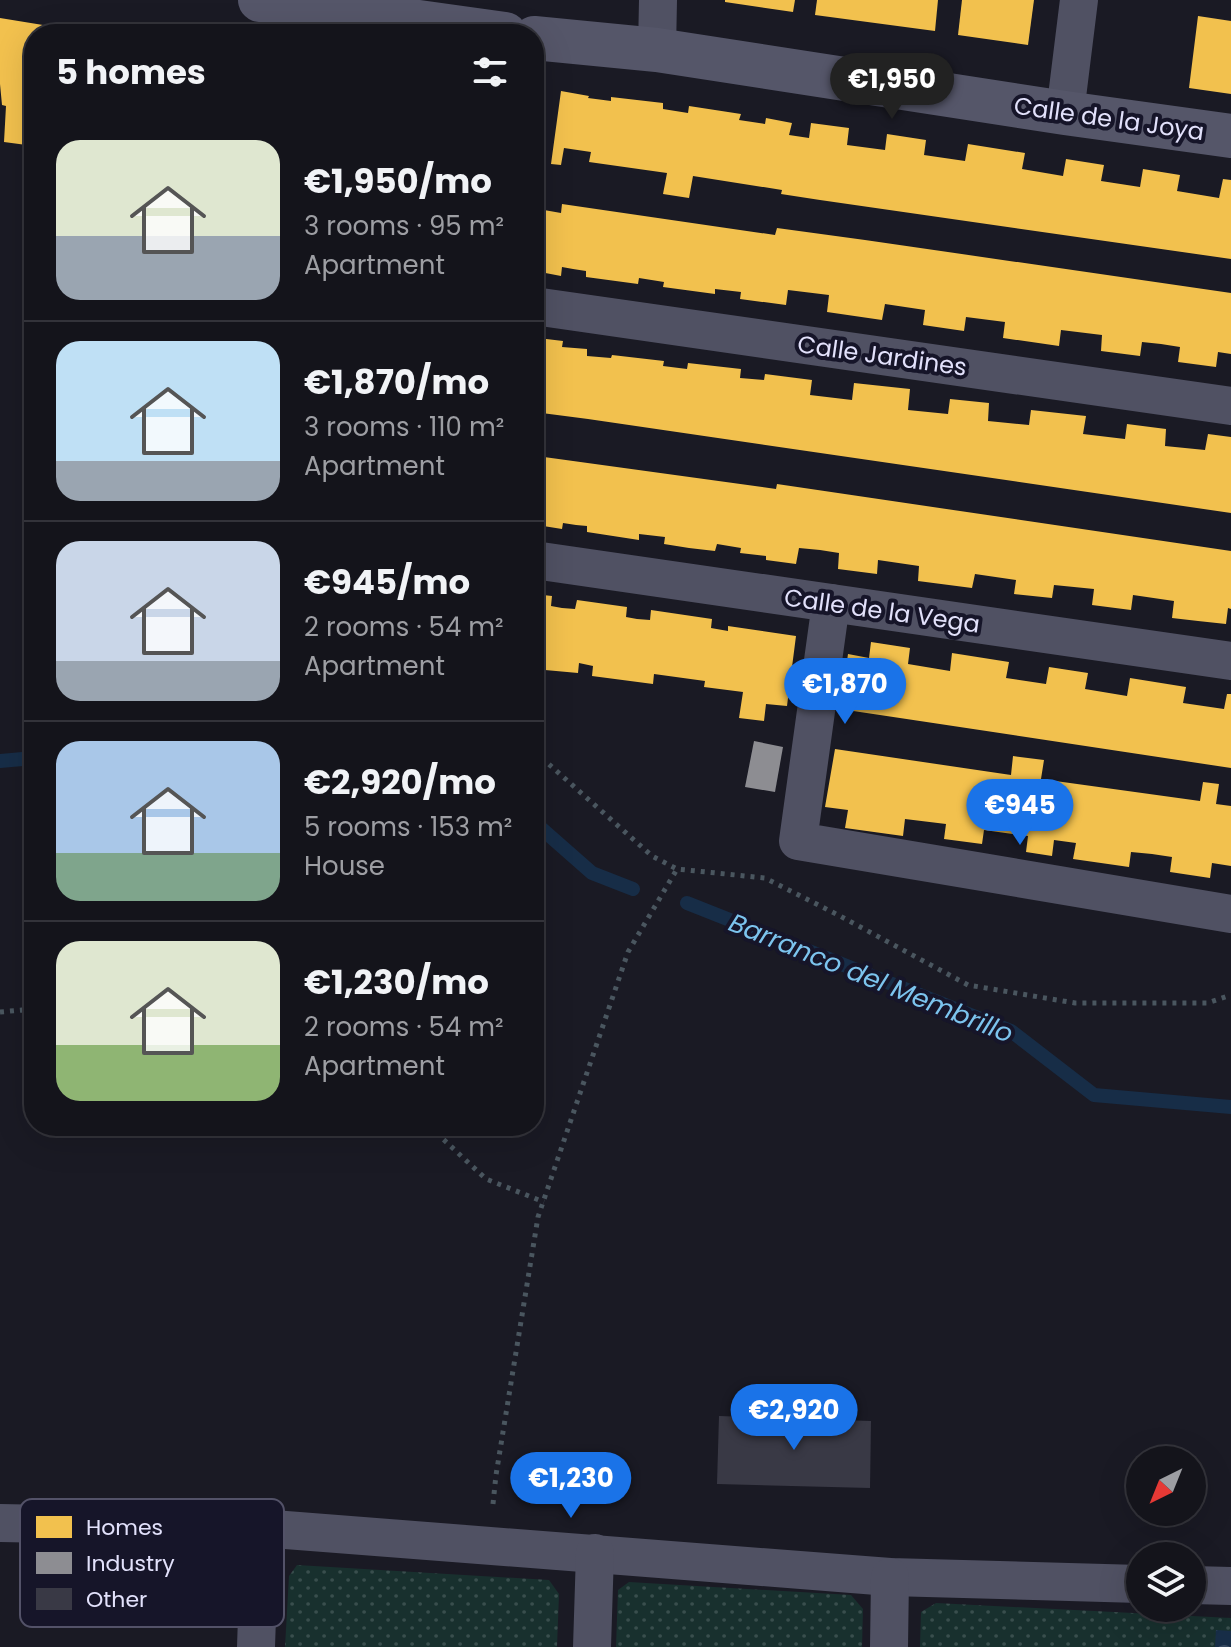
<!DOCTYPE html>
<meta charset="utf-8">
<style>
body{margin:0;font-family:Poppins,sans-serif;background:#212128;color:#f1f3f6;height:100vh;display:flex;flex-direction:column;font-size:30px;white-space:nowrap}
*{box-sizing:border-box;margin:0}
p{font-size:26px;color:#9d9ea3}
.icon{flex:none;width:44px;height:44px;fill:none;stroke:currentColor;stroke-width:2;stroke-linecap:round;stroke-linejoin:round}
.map{position:relative;flex:1;overflow:hidden}
.side{position:absolute;left:24px;top:24px;width:520px;height:1112px;display:flex;flex-direction:column;background:#14141b;border-radius:32px;box-shadow:0 8px 32px #0002,0 0 0 2px #33333a}
.side>*{flex:none}
.needle{width:52px;rotate:223deg}
.tools{position:absolute;left:1126px;top:1446px;display:grid;gap:16px}
.tools a{display:grid;place-items:center;width:80px;height:80px;border-radius:50%;background:#14141b;box-shadow:0 8px 32px #0002,0 0 0 2px #33333a;font-size:40px}
.price{position:absolute;translate:-50% -68px;padding:0 18px;border-radius:28px;background:#1a73e8;color:#fff;font-size:26px;line-height:52px;filter:drop-shadow(0 2px 4px #0008)}
.price::after{content:'';position:absolute;left:50%;top:48px;width:24px;height:18px;margin-left:-12px;background:inherit;clip-path:polygon(0 0,100% 0,50% 100%)}
.price.current{background:#222;color:#fff}
ul{padding:0;list-style:none}
li{display:flex;align-items:center;gap:24px;height:200px;padding:0 32px}
li+li{border-top:2px solid #33333a}
li span{display:grid;place-items:center;flex:none;width:224px;height:160px;border-radius:24px;color:#555}
li>.icon{margin-inline-start:auto}
span .icon{width:96px;height:96px;fill:#fffc;stroke-width:1}
li b{font-size:34px}
h2{display:flex;justify-content:space-between;align-items:center;height:96px;padding:0 32px;font-size:34px}
.map>svg:first-child{display:block}
.grass{fill:url(#grass-dots)}
.water{fill:url(#water-waves)}
.homes{fill:#f2c14e}
.industry{fill:#8d8d92}
.lines{fill:none;stroke-linecap:round;stroke-linejoin:round}
.stream{stroke:#172d47;stroke-width:14}
.building{fill:#393945}
.path{stroke:#4a565f;stroke-width:5;stroke-dasharray:4 6;stroke-linecap:butt}
.street{stroke:#505163;stroke-width:38}
.secondary{stroke:#555669;stroke-width:44}
.labels{text-anchor:middle;stroke-width:8;stroke-linejoin:round;paint-order:stroke}
.street-label{font-size:24px;fill:#e2e1fb;stroke:#161529}
.water-label{font-size:26px;font-style:italic;fill:#7cc4ee;stroke:#161529}
.key{fill:#161529;stroke:#535268;stroke-width:2}
.key-label{font-size:22px;fill:#e2e1fb}
</style>
<div class="map">
<svg width="1231" height="1647" viewBox="0 0 1231 1647">
<defs>
<pattern id="grass-dots" width="8" height="8" patternUnits="userSpaceOnUse" patternTransform="scale(2)"><rect width="8" height="8" fill="#18302e"/><path d="M2 2h.1M6 6h.1" fill="none" stroke="#394e4d" stroke-width="1.8" stroke-linecap="round"/></pattern>
<pattern id="water-waves" width="16" height="10" patternUnits="userSpaceOnUse" patternTransform="scale(2)"><rect width="16" height="10" fill="#172d47"/><path d="M0 5q4-4 8 0t8 0" fill="none" stroke="#384b62"/></pattern>
</defs>
<rect width="100%" height="100%" fill="#1a1a24"/>
<g class="grass">
<path d="M 297,1565 L 549,1580 L 559,1594 L 557,1647 L 285,1647 L 289,1576 Z"/>
<path d="M 629,1582 L 851,1595 L 863,1609 L 862,1647 L 616,1647 L 618,1590 Z"/>
<path d="M 936,1603 L 1231,1618 L 1231,1647 L 920,1647 L 921,1612 Z"/>
</g>
<path class="water" d="M 1216,1630 L 1231,1631 L 1231,1647 L 1215,1647 Z"/>
<g class="homes">
<path d="M 725,0 L 795,0 L 793,12 L 725,2 Z"/>
<path d="M 817,0 L 938,0 L 935,31 L 815,15 Z"/>
<path d="M 962,0 L 1034,0 L 1028,45 L 958,35 Z"/>
<path d="M 1198,16 L 1231,21 L 1231,94 L 1189,88 Z"/>
<path d="M 0,18 L 86,32 L 85,34 L 34,34 L 34,89 L 24,87 L 23,108 L 34,109 L 34,146 L 4,142 L 6,106 L 2,105 L 0,84 Z"/>
<path d="M 561,91 L 589,96 L 588,98 L 611,101 L 611,97 L 663,103 L 663,109 L 688,113 L 689,106 L 741,114 L 739,120 L 765,124 L 766,118 L 792,123 L 789,135 L 809,138 L 811,123 L 849,128 L 847,145 L 885,150 L 887,134 L 926,140 L 924,155 L 965,161 L 968,144 L 1025,153 L 1022,169 L 1063,176 L 1066,159 L 1104,165 L 1101,181 L 1140,187 L 1143,169 L 1180,175 L 1177,191 L 1219,198 L 1223,179 L 1231,180 L 1231,259 L 820,200 L 781,194 L 782,190 L 693,176 L 689,198 L 663,194 L 667,173 L 589,162 L 591,152 L 564,148 L 561,165 L 551,164 Z"/>
<path d="M 562,204 L 775,235 L 777,228 L 865,240 L 1231,293 L 1231,354 L 1218,352 L 1216,367 L 1178,362 L 1180,347 L 1161,344 L 1142,342 L 1140,356 L 1101,351 L 1102,335 L 1061,330 L 1059,346 L 1003,338 L 1005,322 L 966,317 L 964,331 L 923,325 L 925,310 L 885,304 L 882,320 L 827,312 L 829,295 L 788,290 L 786,305 L 740,299 L 741,292 L 715,289 L 715,294 L 663,287 L 664,282 L 639,278 L 638,284 L 586,277 L 586,271 L 573,269 L 562,267 L 561,276 L 535,271 L 544,210 L 561,213 Z"/>
<path d="M 538,338 L 563,341 L 562,347 L 587,349 L 587,356 L 611,358 L 612,355 L 664,361 L 663,366 L 687,369 L 688,363 L 741,369 L 740,378 L 764,380 L 765,374 L 812,380 L 810,395 L 852,400 L 854,383 L 910,389 L 908,410 L 948,414 L 950,399 L 989,403 L 988,421 L 1029,425 L 1031,410 L 1086,416 L 1083,434 L 1125,439 L 1127,424 L 1166,429 L 1165,446 L 1205,450 L 1208,434 L 1231,437 L 1231,513 L 588,419 L 534,412 L 534,346 L 537,346 Z"/>
<path d="M 544,457 L 776,489 L 777,484 L 1231,551 L 1231,609 L 1228,608 L 1226,624 L 1198,621 L 1172,618 L 1174,601 L 1133,595 L 1131,610 L 1092,605 L 1094,589 L 1054,585 L 1052,598 L 1014,594 L 1016,580 L 975,574 L 972,588 L 918,581 L 919,566 L 878,560 L 877,574 L 838,569 L 839,553 L 820,550 L 799,548 L 796,564 L 766,560 L 766,556 L 740,553 L 741,548 L 717,544 L 715,551 L 689,548 L 664,544 L 665,537 L 639,534 L 639,540 L 587,532 L 587,526 L 576,525 L 563,523 L 562,529 L 537,525 L 536,531 L 534,531 L 534,466 L 543,467 Z"/>
<path d="M 534,594 L 552,596 L 551,606 L 562,608 L 575,609 L 577,600 L 627,607 L 626,617 L 637,619 L 650,620 L 651,610 L 712,619 L 711,628 L 728,631 L 728,626 L 796,636 L 787,706 L 766,704 L 764,721 L 739,718 L 743,692 L 704,687 L 705,681 L 654,674 L 653,684 L 592,676 L 593,666 L 579,663 L 578,673 L 534,669 Z"/>
<path d="M 871,642 L 910,648 L 908,664 L 950,671 L 952,653 L 1009,662 L 1006,678 L 1046,684 L 1049,667 L 1088,673 L 1085,689 L 1127,696 L 1130,678 L 1186,687 L 1183,703 L 1224,709 L 1227,694 L 1231,694 L 1231,768 L 840,709 L 848,654 L 869,658 Z"/>
<path d="M 835,749 L 1011,775 L 1013,756 L 1044,760 L 1041,779 L 1200,801 L 1203,782 L 1219,784 L 1216,804 L 1231,806 L 1231,866 L 1212,863 L 1210,878 L 1170,872 L 1172,857 L 1152,854 L 1131,852 L 1129,867 L 1073,859 L 1076,843 L 1054,840 L 1052,856 L 1026,852 L 1028,836 L 984,830 L 982,844 L 944,839 L 946,824 L 905,819 L 903,836 L 845,828 L 848,810 L 825,807 Z"/>
</g>
<path class="industry" d="M 754,741 L 783,747 L 775,792 L 745,787 Z"/>
<g class="lines">
<g class="stream">
<path d="M 0,761 L 34,758"/>
<path d="M 534,822 L 592,873 L 633,889"/>
<path d="M 687,903 L 1011,1031 L 1094,1095 L 1231,1107"/>
</g>
</g>
<path class="building" d="M 719,1416 L 871,1421 L 870,1488 L 717,1484 Z"/>
<g class="lines">
<g class="path">
<path d="M 534,751 L 652,856 L 677,869 L 765,878 L 840,916 L 968,985 L 1075,1003 L 1207,1003 L 1231,995"/>
<path d="M 0,1012 L 22,1010 L 34,1014"/>
<path d="M 429,1126 L 486,1179 L 544,1202"/>
<path d="M 493,1504 L 496,1475 L 538,1217 L 628,952 L 677,869"/>
</g>
<g class="street">
<path d="M 657,50 L 658,0"/>
<path d="M 1065,113 L 1079,0"/>
<path d="M 534,306 L 1231,406"/>
<path d="M 534,560 L 1231,661"/>
<path d="M 831,603 L 798,841 L 1231,914"/>
<path d="M 0,1523 L 260,1528 L 890,1577 L 1140,1584"/>
<path d="M 1192,1585 L 1231,1586"/>
<path d="M 256,1647 L 260,1528"/>
<path d="M 592,1647 L 595,1553"/>
<path d="M 889,1647 L 890,1577"/>
</g>
<g class="secondary">
<path d="M 260,0 L 505,34"/>
<path d="M 534,38 L 657,50 L 1065,113 L 1231,136"/>
</g>
</g>
<g class="labels">
<g class="street-label">
<text transform="translate(1109 119) rotate(8)" y="8">Calle de la Joya</text>
<text transform="translate(882 356) rotate(8)" y="8">Calle Jardines</text>
<text transform="translate(882 611) rotate(8)" y="8">Calle de la Vega</text>
</g>
<g class="water-label">
<text transform="translate(871 978) rotate(22)" y="9">Barranco del Membrillo</text>
</g>
</g>
<rect x="20" y="1499" width="264" height="128" rx="12" class="key"/>
<rect x="36" y="1516" width="36" height="22" fill="#f2c14e"/>
<rect x="36" y="1552" width="36" height="22" fill="#8d8d92"/>
<rect x="36" y="1588" width="36" height="22" fill="#393945"/>
<g class="key-label">
<text x="86" y="1535">Homes</text>
<text x="86" y="1571">Industry</text>
<text x="86" y="1607">Other</text>
</g>
</svg>
<div class="tools">
<a><svg class="needle" viewBox="-14 -14 28 28"><path d="M0-13l5 13h-10z" fill="#e53935"/><path d="M0 13l5-13h-10z" fill="#9d9ea3"/></svg></a>
<a><svg class="icon" aria-label="layers" viewBox="0 0 24 24"><path d="M12 4l9 5-9 5-9-5zM3 14l9 5 9-5"/></svg></a>
</div>
<b class="price current" style="left:892px;top:121px">€1,950</b>
<b class="price" style="left:845px;top:726px">€1,870</b>
<b class="price" style="left:1020px;top:847px">€945</b>
<b class="price" style="left:794px;top:1452px">€2,920</b>
<b class="price" style="left:571px;top:1520px">€1,230</b>
<section class="side">
<h2>5 homes<svg class="icon" aria-label="filters" viewBox="0 0 24 24"><path d="M4 7h16M4 17h16"/><circle cx="9" cy="7" r="2"/><circle cx="15" cy="17" r="2"/></svg></h2>
<ul>
<li><span style="background:linear-gradient(#dfe7d0 60%,#9aa5b1 0)"><svg class="icon" aria-label="home" viewBox="0 0 24 24"><path d="M3 11l9-7 9 7M6 9v11h12V9"/></svg></span><div><b>€1,950/mo</b><p>3 rooms · 95 m²</p><p>Apartment</p></div></li>
<li><span style="background:linear-gradient(#bfe0f5 75%,#9aa5b1 0)"><svg class="icon" aria-label="home" viewBox="0 0 24 24"><path d="M3 11l9-7 9 7M6 9v11h12V9"/></svg></span><div><b>€1,870/mo</b><p>3 rooms · 110 m²</p><p>Apartment</p></div></li>
<li><span style="background:linear-gradient(#c9d6e8 75%,#9aa5b1 0)"><svg class="icon" aria-label="home" viewBox="0 0 24 24"><path d="M3 11l9-7 9 7M6 9v11h12V9"/></svg></span><div><b>€945/mo</b><p>2 rooms · 54 m²</p><p>Apartment</p></div></li>
<li><span style="background:linear-gradient(#a9c7e8 70%,#7fa58c 0)"><svg class="icon" aria-label="home" viewBox="0 0 24 24"><path d="M3 11l9-7 9 7M6 9v11h12V9"/></svg></span><div><b>€2,920/mo</b><p>5 rooms · 153 m²</p><p>House</p></div></li>
<li><span style="background:linear-gradient(#dfe7d0 65%,#8fb573 0)"><svg class="icon" aria-label="home" viewBox="0 0 24 24"><path d="M3 11l9-7 9 7M6 9v11h12V9"/></svg></span><div><b>€1,230/mo</b><p>2 rooms · 54 m²</p><p>Apartment</p></div></li>
</ul>
</section>
</div>
